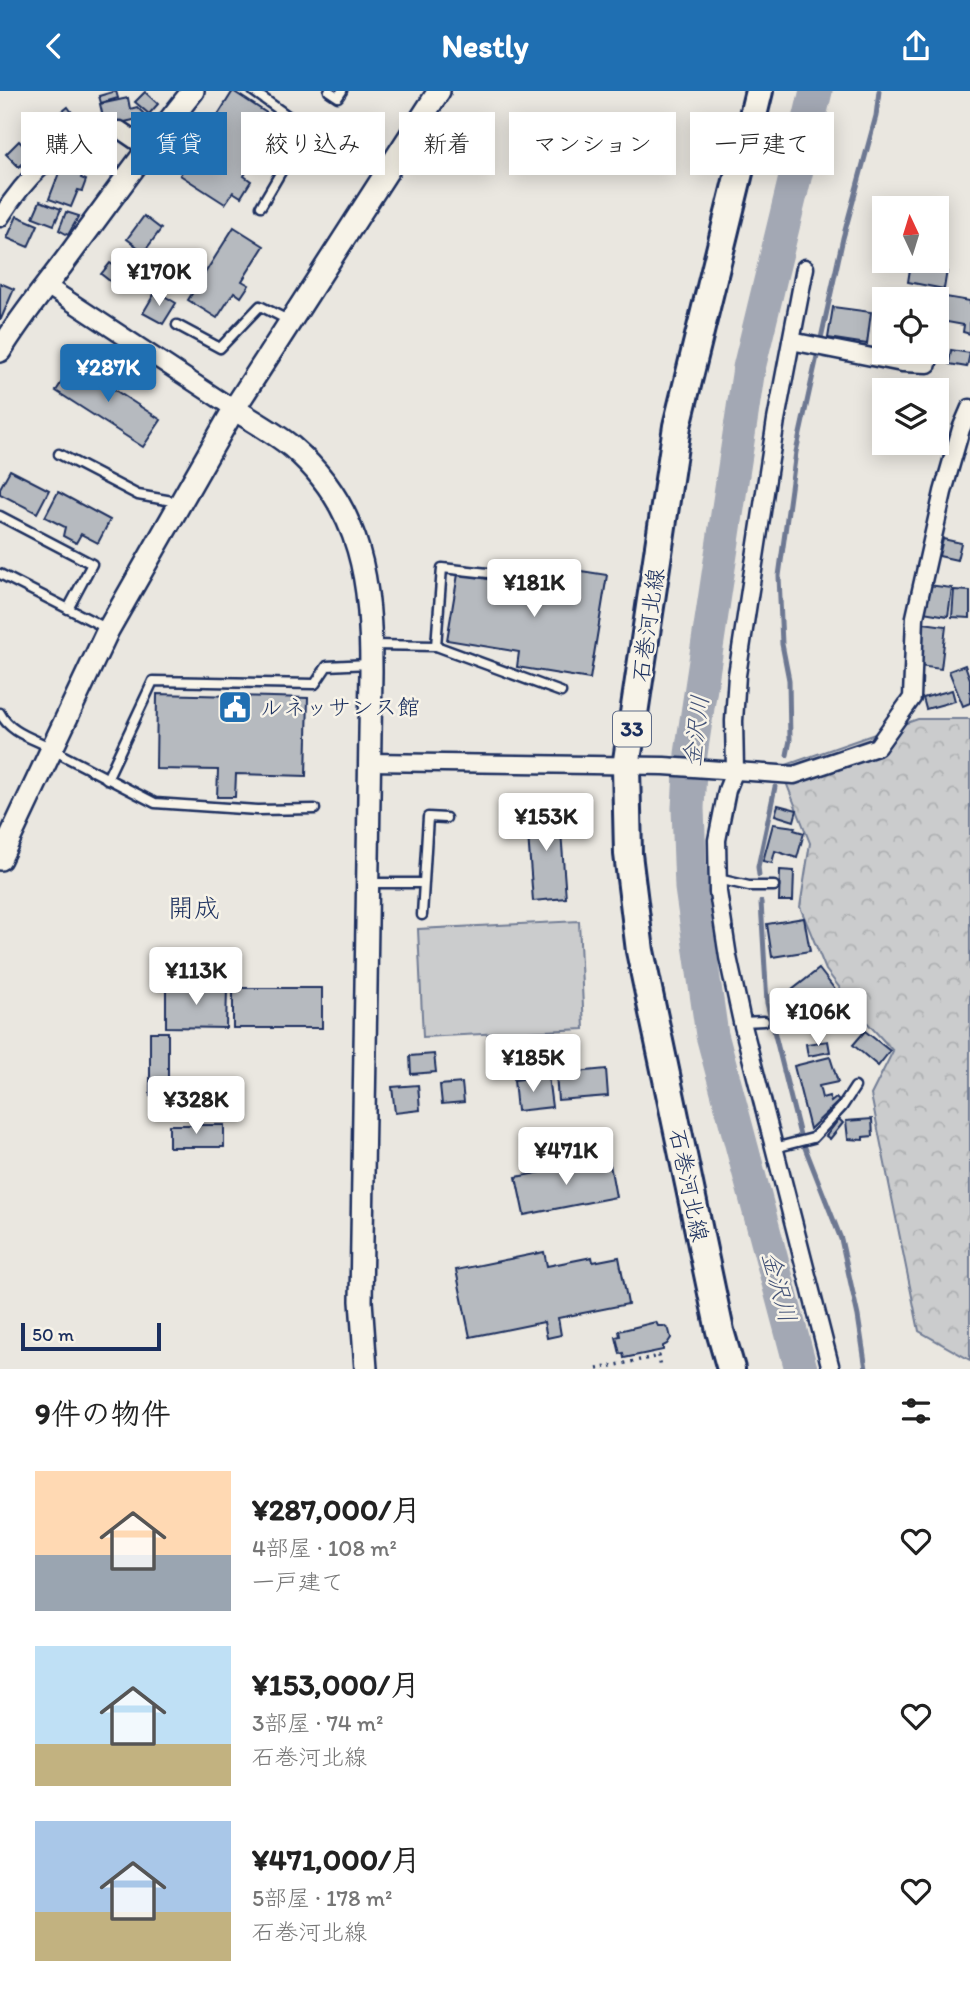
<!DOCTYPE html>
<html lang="ja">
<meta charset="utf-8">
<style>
body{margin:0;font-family:Itim,"Klee One",sans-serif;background:#f6f6f6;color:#222;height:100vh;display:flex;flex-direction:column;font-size:26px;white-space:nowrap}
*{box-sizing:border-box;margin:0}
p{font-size:23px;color:#767676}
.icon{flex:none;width:38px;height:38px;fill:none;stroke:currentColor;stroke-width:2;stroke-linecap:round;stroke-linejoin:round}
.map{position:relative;height:1278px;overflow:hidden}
.details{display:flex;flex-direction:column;background:#fff;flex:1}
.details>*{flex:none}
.banner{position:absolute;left:21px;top:21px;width:929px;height:63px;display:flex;gap:14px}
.needle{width:46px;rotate:356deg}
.fabs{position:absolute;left:872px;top:105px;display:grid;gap:14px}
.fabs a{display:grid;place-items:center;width:77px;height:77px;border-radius:0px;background:#fff;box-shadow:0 4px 18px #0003;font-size:35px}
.scale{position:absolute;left:21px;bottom:18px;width:140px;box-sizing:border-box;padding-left:7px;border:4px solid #1b2f5e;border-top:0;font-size:19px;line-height:24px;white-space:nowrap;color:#1b2f5e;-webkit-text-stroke:5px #f7f3e8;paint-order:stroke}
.price{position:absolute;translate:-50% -60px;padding:0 16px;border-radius:7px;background:#fff;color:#222;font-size:23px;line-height:46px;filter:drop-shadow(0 2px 4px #0008)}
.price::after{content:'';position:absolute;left:50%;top:42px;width:21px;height:16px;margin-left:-10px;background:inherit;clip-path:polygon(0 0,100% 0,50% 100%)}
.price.current{background:#1f6fb2;color:#fff}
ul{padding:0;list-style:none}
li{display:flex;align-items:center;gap:21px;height:175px;padding:0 35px}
li span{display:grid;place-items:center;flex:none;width:196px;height:140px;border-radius:0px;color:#555}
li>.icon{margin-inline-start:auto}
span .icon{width:84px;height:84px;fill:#fffc;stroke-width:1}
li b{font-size:30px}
h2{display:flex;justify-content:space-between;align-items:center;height:84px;padding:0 35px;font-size:30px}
.pill{padding:0 24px;border-radius:0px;background:#fff;box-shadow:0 4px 18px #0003;font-size:24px;line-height:63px}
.pill.current{background:#1f6fb2;color:#fff}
header{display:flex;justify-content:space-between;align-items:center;height:91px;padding:0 35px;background:#1f6fb2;color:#fff;font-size:32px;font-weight:700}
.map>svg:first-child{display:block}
.green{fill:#cbcccd;stroke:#737e96;stroke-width:2}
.forest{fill:url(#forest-crowns);stroke:#737e96;stroke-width:2}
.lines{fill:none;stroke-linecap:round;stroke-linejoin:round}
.stream{stroke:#6d7892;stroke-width:5}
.river{stroke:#a3a8b4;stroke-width:33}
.building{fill:#b6babf;stroke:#1b2f5e;stroke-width:2}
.service-casing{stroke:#1b2f5e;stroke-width:13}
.minor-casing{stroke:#1b2f5e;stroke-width:21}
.tertiary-casing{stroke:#1b2f5e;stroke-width:26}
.primary-casing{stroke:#1b2f5e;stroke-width:32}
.path{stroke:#1b2f5e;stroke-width:3.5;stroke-dasharray:2 5;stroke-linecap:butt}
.service{stroke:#f7f3e8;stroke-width:8}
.minor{stroke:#f7f3e8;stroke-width:16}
.tertiary{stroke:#f7f3e8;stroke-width:21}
.primary{stroke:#f7f3e8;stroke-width:26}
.labels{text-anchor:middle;stroke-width:5;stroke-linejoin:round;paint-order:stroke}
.shield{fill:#f7f3e8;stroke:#5d6a87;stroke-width:2}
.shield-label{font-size:21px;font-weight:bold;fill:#1b2f5e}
.street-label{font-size:23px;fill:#1b2f5e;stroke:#f7f3e8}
.poi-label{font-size:23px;fill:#1b2f5e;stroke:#f7f3e8;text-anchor:start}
.water-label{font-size:24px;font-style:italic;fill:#445378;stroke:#f7f3e8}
.quarter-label{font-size:26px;fill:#1b2f5e;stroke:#f7f3e8}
</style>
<header><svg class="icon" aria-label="back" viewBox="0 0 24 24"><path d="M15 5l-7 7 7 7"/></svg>Nestly<svg class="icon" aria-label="share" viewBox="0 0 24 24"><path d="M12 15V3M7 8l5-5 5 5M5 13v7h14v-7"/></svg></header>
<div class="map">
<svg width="970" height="1278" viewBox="0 0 970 1278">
<defs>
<pattern id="forest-crowns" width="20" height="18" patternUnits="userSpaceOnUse" patternTransform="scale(1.75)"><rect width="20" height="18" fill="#cbcccd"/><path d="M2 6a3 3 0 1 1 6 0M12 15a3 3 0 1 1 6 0" fill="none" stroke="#aeb0b2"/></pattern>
</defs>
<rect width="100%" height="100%" fill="#eae7e0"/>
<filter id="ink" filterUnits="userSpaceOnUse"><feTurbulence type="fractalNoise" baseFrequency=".0143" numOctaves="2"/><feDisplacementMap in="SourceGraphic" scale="14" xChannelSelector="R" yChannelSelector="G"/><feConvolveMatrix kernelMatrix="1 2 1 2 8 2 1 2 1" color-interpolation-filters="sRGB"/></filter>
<g filter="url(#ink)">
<path class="green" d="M 579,830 L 584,938 L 423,946 L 418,838 Z"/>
<path class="forest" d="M 918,628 L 970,628 L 970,1269 L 919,1240 L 871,1004 L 893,960 L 863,927 L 826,879 L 800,816 L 810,752 L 780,676 Z"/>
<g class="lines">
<g class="stream">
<path d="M 787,664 L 790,649 L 789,589 L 782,553 L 779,485 L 796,361 L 843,147 L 876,25 L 879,0"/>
<path d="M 759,784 L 758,776 L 775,696"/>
<path d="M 761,811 L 767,912 L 800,1044 L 841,1148 L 858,1225 L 866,1278"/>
</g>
<path class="river" d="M 801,1278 L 712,944 L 691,797 L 688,717 L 691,663 L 749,277 L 816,0"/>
</g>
<g class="building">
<path d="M 116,0 L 118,7 L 101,12 L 99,5 Z"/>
<path d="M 233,0 L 279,30 L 244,85 L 251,90 L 241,106 L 233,101 L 225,113 L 180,84 Z"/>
<path d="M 145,1 L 158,13 L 149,23 L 135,11 Z"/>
<path d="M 128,7 L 130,18 L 137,16 L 147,26 L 111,34 L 109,25 L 103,26 L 100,13 Z"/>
<path d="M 68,16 L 79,31 L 58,47 L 51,38 L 59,33 L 54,27 Z"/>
<path d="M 322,36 L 357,60 L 346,76 L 311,53 Z"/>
<path d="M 19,50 L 32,64 L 19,76 L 6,63 Z"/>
<path d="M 95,53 L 107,58 L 101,72 L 89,67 Z"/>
<path d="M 75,59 L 88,64 L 82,78 L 60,73 Z"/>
<path d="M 62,74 L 83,82 L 81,87 L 86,89 L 82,100 L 78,99 L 71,116 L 49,108 Z"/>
<path d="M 40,110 L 61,118 L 54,134 L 33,126 Z"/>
<path d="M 66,121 L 79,125 L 68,144 L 59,139 Z"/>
<path d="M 17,125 L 38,134 L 28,156 L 7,147 Z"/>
<path d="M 144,125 L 161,138 L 144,161 L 127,148 Z"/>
<path d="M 234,136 L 264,155 L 242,190 L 249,194 L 241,206 L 234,201 L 217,227 L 188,209 Z"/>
<path d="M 110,172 L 124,182 L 115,194 L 101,183 Z"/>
<path d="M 911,172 L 947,179 L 944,198 L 908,191 Z"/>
<path d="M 0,192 L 14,198 L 1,228 L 0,228 Z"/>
<path d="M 156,200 L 176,212 L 163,233 L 143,222 Z"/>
<path d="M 940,205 L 970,210 L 970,243 L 963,241 L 964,234 L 936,229 Z"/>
<path d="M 833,216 L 871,221 L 867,253 L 828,247 Z"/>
<path d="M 882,229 L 884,230 L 884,256 L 877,255 Z"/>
<path d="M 951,259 L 970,262 L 967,276 L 949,273 Z"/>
<path d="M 85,272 L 101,283 L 98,288 L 161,329 L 143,356 L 56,300 L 72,275 L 79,280 Z"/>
<path d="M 10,379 L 49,399 L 37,422 L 0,403 L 0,397 Z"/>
<path d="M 58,401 L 110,429 L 98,452 L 81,443 L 76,452 L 63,445 L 65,436 L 45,426 Z"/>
<path d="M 943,448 L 961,452 L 957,469 L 939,465 Z"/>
<path d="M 543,474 L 607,484 L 590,588 L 517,576 L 519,561 L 447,549 L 458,483 L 539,496 Z"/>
<path d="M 928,494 L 952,497 L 948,525 L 923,521 Z"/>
<path d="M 954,499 L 970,500 L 970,527 L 952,526 Z"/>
<path d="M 923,532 L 946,535 L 941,578 L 918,575 Z"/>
<path d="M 965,574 L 970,588 L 970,612 L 963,615 L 949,580 Z"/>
<path d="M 952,599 L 955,610 L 926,618 L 923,607 Z"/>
<path d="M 157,603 L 308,607 L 306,685 L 236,683 L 235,706 L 217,706 L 218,679 L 156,678 Z"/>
<path d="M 559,714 L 566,807 L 533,810 L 526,716 Z"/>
<path d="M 778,714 L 797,719 L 794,730 L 775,724 Z"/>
<path d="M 773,733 L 795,736 L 794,739 L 804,742 L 797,767 L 775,760 L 772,772 L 763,770 Z"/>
<path d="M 780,779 L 794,780 L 793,810 L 779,810 Z"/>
<path d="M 804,827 L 810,860 L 772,866 L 767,833 Z"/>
<path d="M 819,878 L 847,914 L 820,935 L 813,926 L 809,929 L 800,917 L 804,914 L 792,899 Z"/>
<path d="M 166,896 L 227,897 L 226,937 L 166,936 Z"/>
<rect x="233" y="897" width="89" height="40"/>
<path d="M 865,940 L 890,960 L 878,975 L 853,954 Z"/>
<rect x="150" y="941" width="18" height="64"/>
<path d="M 828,950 L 830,961 L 808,965 L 806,953 Z"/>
<path d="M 434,963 L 436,981 L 411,983 L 410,965 Z"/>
<path d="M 830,966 L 838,991 L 819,995 L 822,1007 L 829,1005 L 831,1011 L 836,1007 L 839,1010 L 810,1038 L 794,975 Z"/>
<path d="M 606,978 L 608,1005 L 558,1009 L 556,983 Z"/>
<path d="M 548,985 L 552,1016 L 517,1020 L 514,989 Z"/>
<path d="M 462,992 L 464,1011 L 442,1013 L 440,994 Z"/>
<path d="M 418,994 L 420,1019 L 395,1022 L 392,996 Z"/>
<path d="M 839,1028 L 843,1032 L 830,1048 L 826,1045 Z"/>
<path d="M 872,1028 L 873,1045 L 863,1046 L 863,1049 L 848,1048 L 846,1030 Z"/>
<rect x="169" y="1034" width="55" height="22"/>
<path d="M 609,1068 L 616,1106 L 524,1124 L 516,1086 Z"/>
<path d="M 544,1161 L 547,1175 L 592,1166 L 593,1171 L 619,1166 L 628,1213 L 558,1227 L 561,1244 L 547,1247 L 544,1231 L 470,1246 L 456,1179 Z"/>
<path d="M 656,1231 L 658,1235 L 664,1235 L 669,1239 L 671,1247 L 667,1253 L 663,1255 L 663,1259 L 624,1267 L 623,1262 L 620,1263 L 616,1246 L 620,1245 L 619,1240 Z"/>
</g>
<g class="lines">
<g class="service-casing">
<g id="service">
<path d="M 253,0 L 306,38 L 261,115"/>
<path d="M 329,0 L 338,6 L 342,0"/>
<path d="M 177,234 L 220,257 L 260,215 L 288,229"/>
<path d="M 59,363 L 138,404 L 178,411"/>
<path d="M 0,425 L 92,473 L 68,518"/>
<path d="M 0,483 L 106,537"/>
<path d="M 371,554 L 436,555 L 442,477 L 524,486"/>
<path d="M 436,555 L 561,601"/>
<path d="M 0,622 C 13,647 43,648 64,665 L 155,712 L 257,719 L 315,718"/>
<path d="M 107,688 L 153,590 L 315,593 L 327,575 L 369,573"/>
<path d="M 718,788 L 749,795 L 774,795"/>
<path d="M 370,792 L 423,792"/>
<path d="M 422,824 L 428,726 L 446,727"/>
<path d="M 742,931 L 764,930"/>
<path d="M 774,1057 L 813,1047 L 842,1016 L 855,996"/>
</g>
</g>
<g class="minor-casing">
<g id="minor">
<path d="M 0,127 C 22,92 53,58 93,43 C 101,40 112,40 120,39 L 148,58"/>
<path d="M 805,177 L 776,329 L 737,584 L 734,630 L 735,679 L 727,699 L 717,749 L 718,801 L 728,866 L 742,931 L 831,1278"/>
<path d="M 47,195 L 234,318"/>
<path d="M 791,250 L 902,272 L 928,273 L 929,261"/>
<path d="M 369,671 L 664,675 L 794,684 L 877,656 L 912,607 L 915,526 L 943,401 L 961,338 L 970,317"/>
</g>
</g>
<g class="tertiary-casing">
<g id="tertiary">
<path d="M 0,260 C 22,223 51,190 76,155 C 115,103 152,50 193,0"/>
<path d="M 234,318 C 253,330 275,342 292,356 C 363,417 371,493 371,580 L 361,1210 L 366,1278"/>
<path d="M 0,768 L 108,539 L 234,318 L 439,0"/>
</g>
</g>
<g class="primary-casing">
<path id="primary" d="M 731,1278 L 720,1240 L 640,860 L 628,763 L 626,676 L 677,335 L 759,0"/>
</g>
<path class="path" d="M 597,1278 L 659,1265 L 661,1278"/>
<use href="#service" class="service"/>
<use href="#minor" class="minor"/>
<use href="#tertiary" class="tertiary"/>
<use href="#primary" class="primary"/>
</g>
</g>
<defs>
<g id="civic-square" transform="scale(1.75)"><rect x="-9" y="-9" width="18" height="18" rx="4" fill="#1f6fb2" stroke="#f7f3e8"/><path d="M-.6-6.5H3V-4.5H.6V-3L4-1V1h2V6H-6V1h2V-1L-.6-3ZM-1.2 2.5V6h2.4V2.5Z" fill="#fff"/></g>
</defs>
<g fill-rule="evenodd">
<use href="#civic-square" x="235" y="616"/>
</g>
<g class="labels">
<rect class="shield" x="613" y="620.5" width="38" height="35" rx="5"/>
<g class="shield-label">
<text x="632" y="645">33</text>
</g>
<g class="street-label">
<text transform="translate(648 534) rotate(-82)" y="8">石巻河北線</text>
<text transform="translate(689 1094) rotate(78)" y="8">石巻河北線</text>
</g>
<g class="poi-label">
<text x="260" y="624">ルネッサンス館</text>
</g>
<g class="water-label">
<text transform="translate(696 640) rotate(-83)" y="8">金沢川</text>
<text transform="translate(779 1196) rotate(75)" y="8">金沢川</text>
</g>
<g class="quarter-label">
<text x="194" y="826">開成</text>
</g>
</g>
</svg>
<div class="fabs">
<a><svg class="needle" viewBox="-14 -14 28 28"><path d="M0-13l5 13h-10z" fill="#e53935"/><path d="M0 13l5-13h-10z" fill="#767676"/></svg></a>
<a><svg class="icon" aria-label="locate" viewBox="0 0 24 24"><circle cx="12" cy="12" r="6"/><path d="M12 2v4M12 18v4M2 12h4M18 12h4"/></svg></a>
<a><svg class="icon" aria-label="layers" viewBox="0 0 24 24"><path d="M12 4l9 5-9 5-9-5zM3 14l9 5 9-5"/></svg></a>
</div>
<div class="scale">50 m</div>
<b class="price" style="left:159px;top:217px">¥170K</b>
<b class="price current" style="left:108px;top:313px">¥287K</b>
<b class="price" style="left:534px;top:528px">¥181K</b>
<b class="price" style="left:546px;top:762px">¥153K</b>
<b class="price" style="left:196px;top:916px">¥113K</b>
<b class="price" style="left:818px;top:957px">¥106K</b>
<b class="price" style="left:533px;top:1003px">¥185K</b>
<b class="price" style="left:196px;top:1045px">¥328K</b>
<b class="price" style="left:566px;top:1096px">¥471K</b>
<div class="banner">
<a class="pill">購入</a>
<a class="pill current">賃貸</a>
<a class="pill">絞り込み</a>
<a class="pill">新着</a>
<a class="pill">マンション</a>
<a class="pill">一戸建て</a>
</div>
</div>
<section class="details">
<h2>9件の物件<svg class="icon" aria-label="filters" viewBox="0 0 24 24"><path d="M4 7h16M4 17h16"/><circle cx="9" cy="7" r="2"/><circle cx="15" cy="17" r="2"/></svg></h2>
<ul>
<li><span style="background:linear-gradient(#ffd9b3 60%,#9aa5b1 0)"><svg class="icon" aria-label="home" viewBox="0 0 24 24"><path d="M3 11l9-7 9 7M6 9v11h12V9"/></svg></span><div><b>¥287,000/月</b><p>4部屋 · 108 m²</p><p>一戸建て</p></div><svg class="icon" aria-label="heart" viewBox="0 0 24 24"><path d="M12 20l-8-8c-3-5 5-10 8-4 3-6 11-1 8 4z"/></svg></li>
<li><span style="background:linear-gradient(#bfe0f5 70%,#c2b280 0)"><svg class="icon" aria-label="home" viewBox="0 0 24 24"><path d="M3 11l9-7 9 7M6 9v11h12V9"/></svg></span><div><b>¥153,000/月</b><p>3部屋 · 74 m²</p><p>石巻河北線</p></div><svg class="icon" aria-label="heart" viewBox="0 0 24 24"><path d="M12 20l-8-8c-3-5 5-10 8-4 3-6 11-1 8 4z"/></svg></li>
<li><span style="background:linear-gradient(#a9c7e8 65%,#c2b280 0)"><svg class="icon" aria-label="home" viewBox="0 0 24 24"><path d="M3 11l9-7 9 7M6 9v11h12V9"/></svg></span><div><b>¥471,000/月</b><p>5部屋 · 178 m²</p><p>石巻河北線</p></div><svg class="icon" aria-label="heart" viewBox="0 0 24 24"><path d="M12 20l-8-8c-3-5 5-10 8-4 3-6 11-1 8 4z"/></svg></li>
</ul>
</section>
